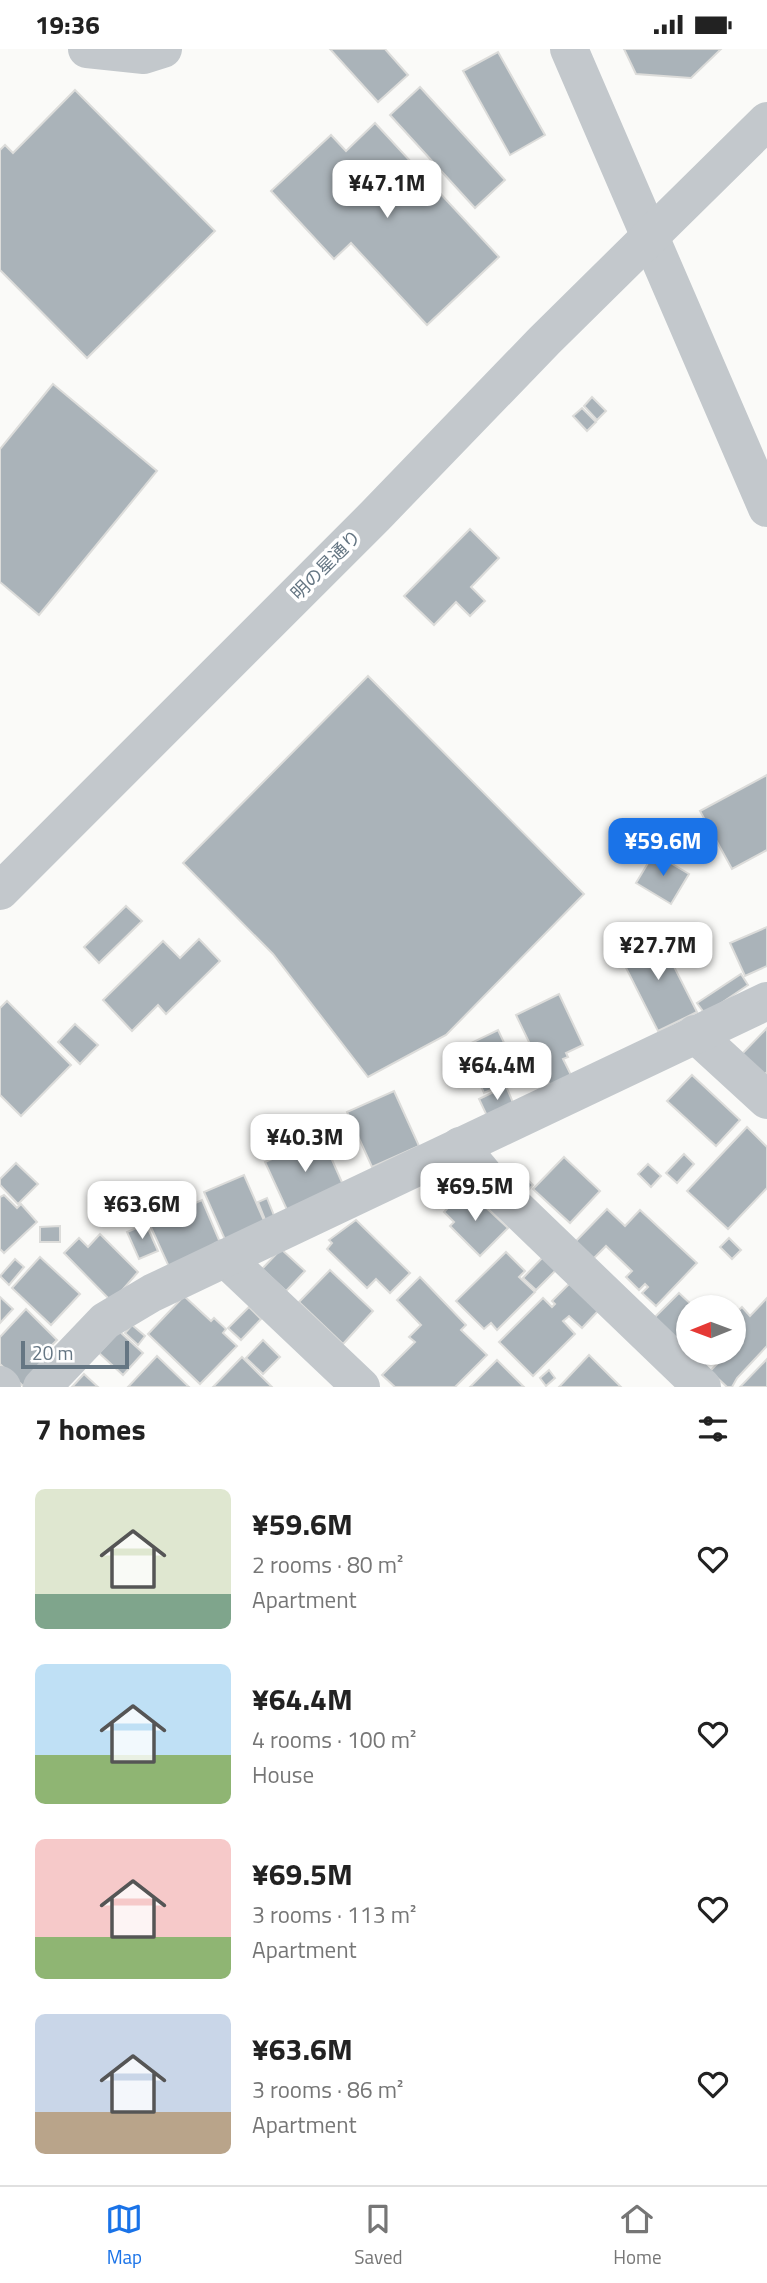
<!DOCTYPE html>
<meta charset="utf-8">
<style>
body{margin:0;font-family:"Titillium Web","Noto Sans JP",sans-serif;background:#f6f6f6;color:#222;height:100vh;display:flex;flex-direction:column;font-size:26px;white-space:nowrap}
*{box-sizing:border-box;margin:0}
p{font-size:23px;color:#767676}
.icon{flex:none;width:38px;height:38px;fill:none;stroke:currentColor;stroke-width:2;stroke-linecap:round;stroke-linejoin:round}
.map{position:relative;height:1338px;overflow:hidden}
.details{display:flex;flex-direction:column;background:#fff;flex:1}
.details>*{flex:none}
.needle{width:46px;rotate:269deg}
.tools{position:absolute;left:676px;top:1246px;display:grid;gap:14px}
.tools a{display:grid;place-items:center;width:70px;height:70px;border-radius:50%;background:#fff;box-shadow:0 2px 5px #0004;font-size:35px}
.scale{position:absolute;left:21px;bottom:18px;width:108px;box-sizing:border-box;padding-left:7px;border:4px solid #657683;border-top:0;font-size:19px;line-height:24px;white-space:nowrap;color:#657683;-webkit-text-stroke:5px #fff;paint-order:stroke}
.price{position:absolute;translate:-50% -60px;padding:0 16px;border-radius:14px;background:#fff;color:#222;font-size:23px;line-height:46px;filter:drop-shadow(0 2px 4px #0008)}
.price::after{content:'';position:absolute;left:50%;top:42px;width:21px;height:16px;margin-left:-10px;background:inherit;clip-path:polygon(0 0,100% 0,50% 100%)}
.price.on{background:#1a73e8;color:#fff}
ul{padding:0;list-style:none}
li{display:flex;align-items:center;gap:21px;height:175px;padding:0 35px}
li span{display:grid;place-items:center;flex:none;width:196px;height:140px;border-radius:10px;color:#555}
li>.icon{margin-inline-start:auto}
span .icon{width:84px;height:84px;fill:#fffc;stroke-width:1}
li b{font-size:30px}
h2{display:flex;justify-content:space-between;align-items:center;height:84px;padding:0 35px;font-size:30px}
.status{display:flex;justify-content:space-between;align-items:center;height:49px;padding:0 35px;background:#fff;direction:ltr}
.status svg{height:19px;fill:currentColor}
.tabs{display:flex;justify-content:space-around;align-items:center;height:98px;border-top:2px solid #e0e0e0;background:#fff;font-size:19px;color:#767676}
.tabs a{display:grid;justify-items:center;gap:4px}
.tabs .on{color:#1a73e8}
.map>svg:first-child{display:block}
.building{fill:#aab3b9;stroke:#dcdcda;stroke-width:2}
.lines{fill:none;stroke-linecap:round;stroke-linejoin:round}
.minor{stroke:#c3c8cc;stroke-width:38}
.labels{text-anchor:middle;stroke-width:7;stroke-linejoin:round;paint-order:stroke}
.street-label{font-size:18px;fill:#657683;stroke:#fff}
</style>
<div class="status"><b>19:36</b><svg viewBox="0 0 49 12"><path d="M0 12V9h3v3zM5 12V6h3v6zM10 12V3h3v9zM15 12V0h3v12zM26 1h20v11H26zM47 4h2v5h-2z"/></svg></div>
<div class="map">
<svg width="767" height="1338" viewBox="0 0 767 1338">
<rect width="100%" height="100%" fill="#fafaf8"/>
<g class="building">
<path d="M 330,0 L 385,0 L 408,26 L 378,53 Z"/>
<path d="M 624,0 L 721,0 L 691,29 L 636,25 Z"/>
<path d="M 498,3 L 545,86 L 510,106 L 463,22 Z"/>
<path d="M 420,38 L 505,131 L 475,159 L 390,66 Z"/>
<path d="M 75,41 L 215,182 L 87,309 L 0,221 L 0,101 L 5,96 L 13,104 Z"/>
<path d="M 375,74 L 499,208 L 427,276 L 351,194 L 334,210 L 271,142 L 331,86 L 346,102 Z"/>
<path d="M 53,335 L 157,422 L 39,566 L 0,533 L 0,400 Z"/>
<path d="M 592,348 L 606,362 L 597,371 L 584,357 Z"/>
<path d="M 582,359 L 596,373 L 587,382 L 573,367 Z"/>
<path d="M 470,480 L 499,509 L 471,538 L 485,552 L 470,567 L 456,553 L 434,576 L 404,547 Z"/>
<path d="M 368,627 L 584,845 L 446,986 L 368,1028 L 273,905 L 183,814 Z"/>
<path d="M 767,726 L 767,801 L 732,820 L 700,762 Z"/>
<path d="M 654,804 L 689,825 L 671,855 L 636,834 Z"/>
<path d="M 126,857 L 142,872 L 99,914 L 84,898 Z"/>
<path d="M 767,878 L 767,917 L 745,927 L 730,894 Z"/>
<path d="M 657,884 L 697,963 L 658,982 L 618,903 Z"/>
<path d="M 199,890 L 220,912 L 166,965 L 158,956 L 132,982 L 103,951 L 163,892 L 180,909 Z"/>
<path d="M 741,925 L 748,936 L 705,965 L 697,954 Z"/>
<path d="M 559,945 L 583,996 L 566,1004 L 568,1008 L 563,1010 L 571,1026 L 550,1037 L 516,966 Z"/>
<path d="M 7,952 L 71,1016 L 21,1067 L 0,1046 L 0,959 Z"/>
<path d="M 75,975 L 98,996 L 80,1015 L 58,993 Z"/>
<path d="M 767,979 L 767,1023 L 761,1029 L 740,1007 Z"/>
<path d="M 498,981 L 506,998 L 510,996 L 515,1007 L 511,1010 L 519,1028 L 484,1044 L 463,998 Z"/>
<path d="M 454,1002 L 461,1017 L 452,1021 L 445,1006 Z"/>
<path d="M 692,1026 L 740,1071 L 716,1097 L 667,1052 Z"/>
<path d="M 506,1037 L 514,1056 L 488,1069 L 479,1050 Z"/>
<path d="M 394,1042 L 419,1097 L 372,1118 L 347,1063 Z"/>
<path d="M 747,1078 L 767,1098 L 767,1139 L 728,1180 L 687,1142 Z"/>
<path d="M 322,1088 L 344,1138 L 288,1163 L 265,1113 Z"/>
<path d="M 684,1105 L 694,1115 L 677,1134 L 666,1124 Z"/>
<path d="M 564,1108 L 600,1142 L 570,1174 L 533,1140 Z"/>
<path d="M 16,1114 L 38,1135 L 18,1155 L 0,1136 L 0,1130 Z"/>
<path d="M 648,1115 L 661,1127 L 651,1138 L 638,1125 Z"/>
<path d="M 513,1116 L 533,1136 L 523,1147 L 502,1127 Z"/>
<path d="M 244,1126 L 266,1176 L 226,1193 L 204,1143 Z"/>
<path d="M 466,1140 L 508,1179 L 480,1207 L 450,1177 L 454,1173 L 444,1163 Z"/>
<path d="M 4,1146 L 17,1159 L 21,1155 L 37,1173 L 4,1204 L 0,1200 L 0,1148 Z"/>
<path d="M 267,1149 L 275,1169 L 266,1173 L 258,1153 Z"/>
<path d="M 202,1151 L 222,1198 L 170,1220 L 149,1174 Z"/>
<path d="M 607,1160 L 625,1177 L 640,1161 L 697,1214 L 656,1257 L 642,1244 L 648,1238 L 645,1235 L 639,1241 L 626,1228 L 632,1222 L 606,1197 L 593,1210 L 575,1193 Z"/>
<path d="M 356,1171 L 410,1224 L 390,1244 L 376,1230 L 367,1239 L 327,1200 L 332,1194 L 329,1191 Z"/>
<path d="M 146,1175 L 158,1202 L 139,1210 L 127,1183 Z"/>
<path d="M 60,1177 L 60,1193 L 40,1193 L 40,1178 Z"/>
<path d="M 100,1185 L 138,1223 L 112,1253 L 64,1204 L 79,1189 L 88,1198 Z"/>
<path d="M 729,1189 L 741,1201 L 732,1210 L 720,1198 Z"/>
<path d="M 281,1200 L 305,1222 L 286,1242 L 262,1220 Z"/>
<path d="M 506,1203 L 525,1222 L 519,1228 L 535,1243 L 497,1281 L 491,1274 L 484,1280 L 456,1252 Z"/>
<path d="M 545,1206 L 558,1219 L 536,1241 L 523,1229 Z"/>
<path d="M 40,1208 L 80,1245 L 51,1276 L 12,1239 Z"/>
<path d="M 15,1210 L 24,1218 L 9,1236 L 0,1227 Z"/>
<path d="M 330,1221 L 373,1262 L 343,1295 L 299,1253 Z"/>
<path d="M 420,1228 L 466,1276 L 461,1281 L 487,1306 L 455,1338 L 395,1338 L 382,1326 L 415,1293 L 409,1288 L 421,1276 L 397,1251 Z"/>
<path d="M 571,1233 L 599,1261 L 582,1279 L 569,1267 L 563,1272 L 575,1285 L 533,1327 L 499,1293 L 543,1249 L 552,1258 L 555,1255 L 552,1252 Z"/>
<path d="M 679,1244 L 694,1258 L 688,1258 L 688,1300 L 653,1270 Z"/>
<path d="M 184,1247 L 211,1272 L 214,1269 L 226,1280 L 223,1284 L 237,1297 L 200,1335 L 148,1285 Z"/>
<path d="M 0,1248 L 13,1260 L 0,1274 Z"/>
<path d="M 767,1249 L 767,1297 L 737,1329 L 732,1338 L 727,1338 L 710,1322 L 720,1312 L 711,1304 L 733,1304 L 733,1267 L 742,1258 L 750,1267 Z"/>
<path d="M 249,1258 L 261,1270 L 241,1291 L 228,1279 Z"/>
<path d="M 26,1260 L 57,1291 L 41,1307 L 46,1311 L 23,1337 L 0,1315 L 0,1288 Z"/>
<path d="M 132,1276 L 145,1287 L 138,1296 L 125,1284 Z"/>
<path d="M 119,1282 L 143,1304 L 123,1326 L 99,1304 Z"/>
<path d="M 263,1291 L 280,1308 L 263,1325 L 246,1309 Z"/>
<path d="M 589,1306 L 621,1338 L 559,1338 Z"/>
<path d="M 157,1307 L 189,1338 L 128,1338 Z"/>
<path d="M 242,1308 L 272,1338 L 213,1338 Z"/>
<path d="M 767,1310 L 767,1338 L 740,1338 Z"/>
<path d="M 497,1311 L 524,1338 L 470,1338 Z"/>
<path d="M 549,1321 L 555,1329 L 546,1337 L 540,1329 Z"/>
<path d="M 84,1325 L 98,1338 L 72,1338 Z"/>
</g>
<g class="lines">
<g class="minor">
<path d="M 87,0 L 144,6 L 163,0"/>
<path d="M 569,0 L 767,459"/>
<path d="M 0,842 L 375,467 L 544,292 L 767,72"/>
<path d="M 695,985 L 767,1051"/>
<path d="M 460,1097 L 493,1137 L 702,1338"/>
<path d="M 225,1209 L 361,1338"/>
<path d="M 0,1336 L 2,1338"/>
<path d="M 42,1338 L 105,1272 L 152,1244 L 767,952"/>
</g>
</g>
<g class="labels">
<g class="street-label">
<text transform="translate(326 516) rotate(-45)" y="6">明の星通り</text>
</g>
</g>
</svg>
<div class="tools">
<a><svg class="needle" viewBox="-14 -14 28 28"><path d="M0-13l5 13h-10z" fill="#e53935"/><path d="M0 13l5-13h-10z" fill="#767676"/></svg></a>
</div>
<div class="scale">20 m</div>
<b class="price" style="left:387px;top:171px">¥47.1M</b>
<b class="price on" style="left:663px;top:829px">¥59.6M</b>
<b class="price" style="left:658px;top:933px">¥27.7M</b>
<b class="price" style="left:497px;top:1053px">¥64.4M</b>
<b class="price" style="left:305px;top:1125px">¥40.3M</b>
<b class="price" style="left:475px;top:1174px">¥69.5M</b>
<b class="price" style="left:142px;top:1192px">¥63.6M</b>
</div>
<section class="details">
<h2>7 homes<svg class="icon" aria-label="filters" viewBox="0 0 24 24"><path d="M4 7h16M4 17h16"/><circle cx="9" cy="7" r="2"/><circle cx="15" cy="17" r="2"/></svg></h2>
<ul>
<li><span style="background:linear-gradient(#dfe7d0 75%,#7fa58c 0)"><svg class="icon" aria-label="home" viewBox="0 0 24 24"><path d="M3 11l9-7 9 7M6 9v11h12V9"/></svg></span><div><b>¥59.6M</b><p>2 rooms · 80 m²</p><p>Apartment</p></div><svg class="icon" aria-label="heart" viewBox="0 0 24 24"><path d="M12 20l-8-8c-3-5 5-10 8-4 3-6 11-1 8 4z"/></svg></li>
<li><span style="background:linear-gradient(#bfe0f5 65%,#8fb573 0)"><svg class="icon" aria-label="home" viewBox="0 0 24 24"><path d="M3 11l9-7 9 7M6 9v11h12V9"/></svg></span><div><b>¥64.4M</b><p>4 rooms · 100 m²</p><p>House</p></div><svg class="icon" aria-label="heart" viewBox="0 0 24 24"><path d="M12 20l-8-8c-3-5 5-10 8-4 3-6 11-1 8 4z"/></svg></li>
<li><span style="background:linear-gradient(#f6c9c9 70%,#8fb573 0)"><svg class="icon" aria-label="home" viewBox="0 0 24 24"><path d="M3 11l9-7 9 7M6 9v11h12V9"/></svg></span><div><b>¥69.5M</b><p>3 rooms · 113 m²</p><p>Apartment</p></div><svg class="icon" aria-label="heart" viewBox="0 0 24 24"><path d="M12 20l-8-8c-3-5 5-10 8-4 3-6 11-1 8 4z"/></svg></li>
<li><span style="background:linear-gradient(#c9d6e8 70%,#b9a48a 0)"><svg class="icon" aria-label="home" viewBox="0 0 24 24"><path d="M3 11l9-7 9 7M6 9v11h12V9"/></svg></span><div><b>¥63.6M</b><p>3 rooms · 86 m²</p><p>Apartment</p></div><svg class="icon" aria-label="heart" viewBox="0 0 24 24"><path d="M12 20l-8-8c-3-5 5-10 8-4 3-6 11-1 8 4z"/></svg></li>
</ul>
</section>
<nav class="tabs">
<a class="on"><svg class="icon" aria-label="map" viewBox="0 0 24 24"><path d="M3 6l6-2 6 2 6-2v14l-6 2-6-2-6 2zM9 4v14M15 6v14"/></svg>Map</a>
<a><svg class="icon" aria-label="saved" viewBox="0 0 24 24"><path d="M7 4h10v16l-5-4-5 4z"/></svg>Saved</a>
<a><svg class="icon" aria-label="home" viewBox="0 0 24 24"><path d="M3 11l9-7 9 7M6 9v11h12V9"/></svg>Home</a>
</nav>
